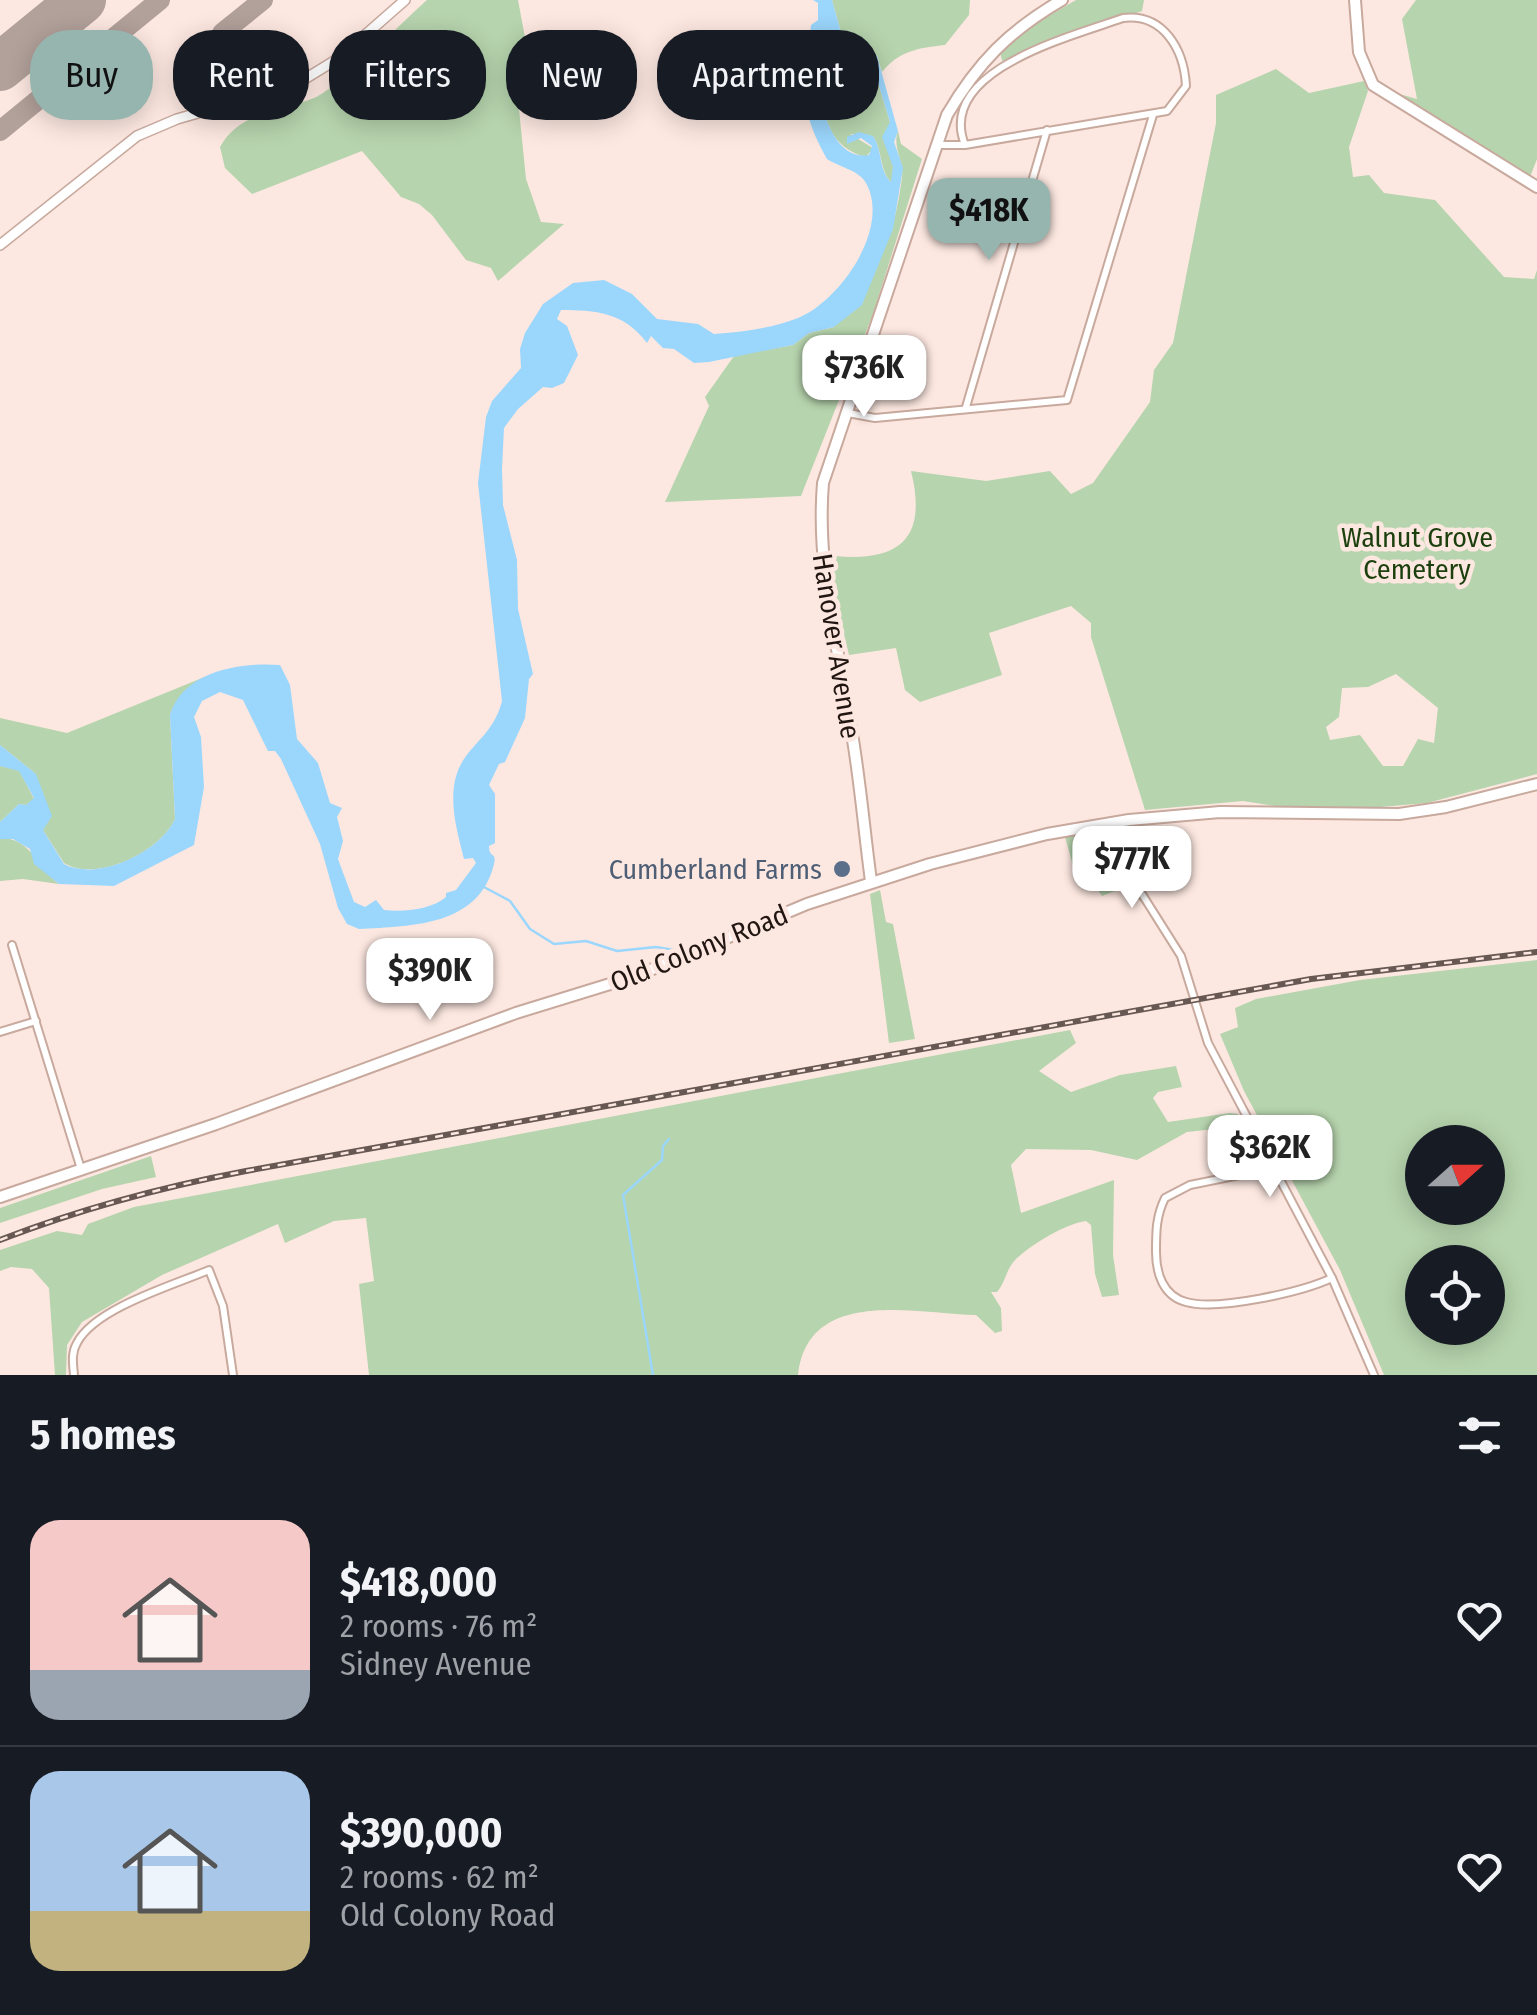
<!DOCTYPE html>
<meta charset="utf-8">
<style>
body{margin:0;font-family:"Fira Sans Condensed",sans-serif;background:#242831;color:#f1f3f6;height:100vh;display:flex;flex-direction:column;font-size:38px;white-space:nowrap}
*{box-sizing:border-box;margin:0}
p{font-size:32px;color:#9ea1a6}
.icon{flex:none;width:55px;height:55px;fill:none;stroke:currentColor;stroke-width:2;stroke-linecap:round;stroke-linejoin:round}
.map{position:relative;height:1375px;overflow:hidden}
.panel{display:flex;flex-direction:column;background:#171b24;flex:1}
.panel>*{flex:none}
.hud{position:absolute;left:30px;top:30px;width:1000px;height:90px;display:flex;gap:20px}
.needle{width:65px;rotate:69deg}
.fabs{position:absolute;left:1405px;top:1125px;display:grid;gap:20px}
.fabs a{display:grid;place-items:center;width:100px;height:100px;border-radius:50%;background:#171b24;box-shadow:0 5px 25px #0003;font-size:50px}
.price{position:absolute;translate:-50% -85px;padding:0 22px;border-radius:20px;background:#fff;color:#222;font-size:32px;line-height:65px;filter:drop-shadow(0 2px 5px #0008)}
.price::after{content:'';position:absolute;left:50%;top:60px;width:30px;height:22px;margin-left:-15px;background:inherit;clip-path:polygon(0 0,100% 0,50% 100%)}
.price.on{background:#97b5af;color:#111}
ul{padding:0;list-style:none}
li{display:flex;align-items:center;gap:30px;height:250px;padding:0 30px}
li+li{border-top:2px solid #363941}
li span{display:grid;place-items:center;flex:none;width:280px;height:200px;border-radius:30px;color:#555}
li>.icon{margin-inline-start:auto}
span .icon{width:120px;height:120px;fill:#fffc;stroke-width:1}
li b{font-size:42px}
h2{display:flex;justify-content:space-between;align-items:center;height:120px;padding:0 30px;font-size:42px}
.tag{padding:0 35px;border-radius:40px;background:#171b24;box-shadow:0 5px 25px #0003;font-size:35px;line-height:90px}
.tag.on{background:#97b5af;color:#111}
.map>svg:first-child{display:block}
.green{fill:#b6d4ad;fill-rule:evenodd}
.water{fill:#9bd6fc;fill-rule:evenodd}
.lines{fill:none;stroke-linecap:round;stroke-linejoin:round}
.stream{stroke:#9bd6fc;stroke-width:2.5}
.taxiway{stroke:#b2a09a;stroke-width:20}
.runway{stroke:#b2a09a;stroke-width:48}
.minor-casing{stroke:#c8a99d;stroke-width:10}
.tertiary-casing{stroke:#c8a99d;stroke-width:12}
.secondary-casing{stroke:#c8a99d;stroke-width:14}
.minor{stroke:#fff;stroke-width:6}
.tertiary{stroke:#fff;stroke-width:9}
.secondary{stroke:#fff;stroke-width:10}
.rail-casing{stroke:#675853;stroke-width:6}
.rail{stroke:#fde8e1;stroke-width:2.5;stroke-dasharray:8;stroke-linecap:butt}
.service-dot{fill:#5c6f8a;stroke:#fde8e1;stroke-width:4}
.labels{text-anchor:middle;stroke-width:9;stroke-linejoin:round;paint-order:stroke}
.park-label{font-size:28px;fill:#1b3f0d;stroke:#fde8e1}
.street-label{font-size:28px;fill:#221612;stroke:#fde8e1}
.service-label{font-size:28px;fill:#4e5e75;stroke:#fde8e1;text-anchor:end}
</style>
<div class="map">
<svg width="1537" height="1375" viewBox="0 0 1537 1375">
<rect width="100%" height="100%" fill="#fde8e1"/>
<g class="green">
<path d="M 427,0 L 518,0 L 532,75 L 516,79 L 526,179 L 541,222 L 564,224 L 498,281 L 491,268 L 466,260 L 432,215 L 419,204 L 401,197 L 362,151 L 252,194 L 225,168 L 220,147 C 240,111 281,111 314,98 C 339,88 403,21 427,0 Z"/>
<path d="M 832,0 L 970,0 L 969,15 L 945,45 C 918,48 899,51 882,72 L 877,56 L 845,47 Z"/>
<path d="M 1076,0 L 1144,0 L 1142,11 L 1002,61 L 1000,51 L 1028,28 Z"/>
<path d="M 1416,0 L 1537,0 L 1537,159 L 1530,177 L 1399,100 L 1396,93 L 1417,99 L 1402,19 Z"/>
<path d="M 843,58 L 867,59 L 873,66 L 890,122 L 894,178 L 891,182 C 879,169 883,151 873,136 L 850,134 L 873,148 L 866,157 C 839,150 829,133 822,105 L 829,91 L 828,83 L 818,78 L 826,72 L 831,61 Z"/>
<path d="M 1276,69 L 1309,93 L 1364,81 L 1368,91 L 1349,147 L 1353,177 L 1369,175 L 1384,193 L 1435,200 L 1504,277 L 1534,279 L 1537,270 L 1537,774 L 1427,803 L 1369,808 L 1275,806 L 1243,801 L 1145,810 L 1091,637 L 1091,623 L 1071,606 L 989,633 L 1002,675 L 920,702 L 905,690 L 896,648 L 849,655 L 829,572 L 835,556 C 899,562 928,539 911,471 L 986,481 L 1050,471 L 1071,494 L 1093,483 L 1150,402 L 1154,370 L 1173,343 L 1216,123 L 1216,95 ZM 1396,674 L 1438,708 L 1434,743 L 1418,739 L 1403,766 L 1383,766 L 1360,735 L 1330,740 L 1326,727 L 1339,717 L 1342,688 L 1368,687 Z"/>
<path d="M 898,131 L 901,144 L 922,159 L 873,314 L 801,496 L 665,502 L 709,406 L 705,397 L 734,356 L 793,345 L 809,333 L 834,327 C 874,270 893,249 902,177 C 904,160 892,148 898,131 Z"/>
<path d="M 207,676 C 190,685 176,696 170,715 L 175,819 C 160,852 97,883 64,863 L 43,830 L 36,774 L 0,745 L 0,718 L 67,733 Z"/>
<path d="M 0,766 L 19,770 L 34,799 L 26,805 L 19,804 L 0,822 Z"/>
<path d="M 1097,834 L 1103,836 L 1143,903 L 1123,888 L 1102,896 L 1088,876 L 1074,869 L 1065,837 Z"/>
<path d="M 4,838 C 33,841 38,869 59,884 L 23,879 L 0,881 L 0,839 Z"/>
<path d="M 880,890 L 886,922 L 893,924 L 915,1039 L 889,1043 L 870,894 Z"/>
<path d="M 1537,960 L 1537,1375 L 1384,1375 L 1340,1270 L 1244,1091 L 1220,1034 L 1238,1027 L 1235,1008 L 1256,999 L 1360,980 ZM 1422,1142 L 1488,1142 L 1488,1208 L 1422,1208 ZM 1422,1262 L 1488,1262 L 1488,1328 L 1422,1328 Z"/>
<path d="M 1070,1030 L 1076,1043 L 1039,1071 L 1071,1092 L 1120,1075 L 1176,1066 L 1182,1087 L 1158,1092 L 1153,1098 L 1168,1122 L 1230,1113 L 1238,1114 L 1243,1126 L 1187,1132 L 1137,1160 L 1091,1150 L 1026,1149 L 1011,1165 L 1021,1213 L 1114,1180 L 1113,1255 L 1119,1295 L 1102,1297 L 1095,1274 L 1091,1225 L 1086,1221 C 1065,1224 1034,1243 1017,1258 C 1006,1268 1006,1282 997,1292 L 991,1292 L 1001,1308 L 1002,1331 L 995,1333 L 976,1315 C 913,1313 808,1287 798,1375 L 369,1375 L 359,1284 L 374,1281 L 366,1218 L 334,1221 L 285,1243 L 278,1224 L 162,1275 L 82,1322 L 67,1345 L 66,1375 L 55,1375 L 49,1288 L 32,1269 L 11,1267 L 0,1271 L 0,1250 L 57,1231 L 82,1235 L 88,1224 L 134,1207 Z"/>
<path d="M 151,1156 L 156,1177 L 102,1189 L 0,1223 L 0,1208 Z"/>
</g>
<path class="water" d="M 813,0 L 832,0 L 845,47 L 853,51 L 866,48 L 877,56 L 898,131 L 894,142 L 903,168 L 893,229 L 862,305 L 834,327 L 809,333 L 793,345 L 709,362 L 694,363 L 674,349 L 663,348 L 651,336 L 647,343 C 624,312 595,310 561,310 L 557,319 L 567,326 L 578,355 L 564,383 L 552,388 L 543,387 L 518,409 L 504,428 L 502,469 L 503,505 L 517,560 L 518,609 L 533,674 L 529,679 L 525,718 L 505,762 L 499,764 L 489,785 L 495,794 L 495,843 L 489,846 C 489,859 497,851 494,864 C 479,926 413,926 359,929 L 347,924 L 338,908 L 320,844 L 281,759 L 275,751 L 268,751 L 243,700 L 220,692 L 202,701 L 194,717 L 201,737 L 204,787 L 194,845 L 114,886 L 59,884 L 34,864 L 30,849 L 13,839 L 0,839 L 0,822 L 19,804 L 26,805 L 34,798 L 19,771 L 0,766 L 0,745 L 36,774 L 52,816 L 43,830 L 64,864 C 98,882 160,852 175,819 L 170,715 C 183,671 240,662 280,665 L 290,685 L 297,739 L 318,763 L 330,803 L 342,808 L 337,817 L 343,841 L 338,859 L 354,902 L 365,907 L 376,900 L 384,910 C 403,912 431,910 446,897 L 446,893 L 456,890 L 476,863 L 473,858 L 464,859 C 457,831 446,795 460,766 C 473,741 493,735 502,701 L 478,483 L 486,417 L 492,401 L 521,368 L 520,349 L 525,333 L 543,304 L 573,283 L 604,280 L 632,294 L 657,319 L 698,324 L 714,334 C 742,332 773,328 798,318 C 840,301 891,228 866,183 C 859,170 839,167 827,159 C 795,102 806,85 811,25 L 818,20 L 818,3 ZM 843,58 L 867,59 L 873,66 L 890,122 L 882,137 L 893,167 L 891,182 C 878,169 883,151 873,136 L 859,132 L 847,137 L 847,144 L 861,138 L 872,146 L 869,155 C 842,160 828,129 822,105 L 830,91 L 827,83 L 818,78 L 826,72 L 830,61 L 835,65 Z"/>
<g class="lines">
<g class="stream">
<path d="M 482,886 L 510,901 L 530,929 L 554,944 L 586,941 L 617,951 L 656,947 L 674,950"/>
<path d="M 653,1375 L 623,1195 L 662,1160 L 663,1146 L 669,1139"/>
</g>
<g class="taxiway">
<path d="M 222,33 L 263,0"/>
<path d="M 0,131 L 160,0"/>
</g>
<path class="runway" d="M 0,67 L 82,0"/>
<g class="minor-casing">
<g id="minor">
<path d="M 937,145 L 965,145 L 1167,111 L 1186,86 C 1184,49 1163,13 1123,18 C 1073,36 935,70 965,145"/>
<path d="M 966,407 L 1047,130"/>
<path d="M 848,413 L 875,418 L 1067,400 L 1153,115"/>
<path d="M 1104,824 L 1123,864 L 1181,956 L 1208,1043 L 1332,1278 L 1374,1375"/>
<path d="M 12,945 L 81,1169"/>
<path d="M 0,1032 L 36,1021"/>
<path d="M 1274,1168 L 1190,1185 L 1165,1198 C 1156,1216 1156,1232 1156,1252 C 1156,1273 1163,1296 1186,1302 C 1218,1311 1302,1292 1332,1278"/>
<path d="M 74,1375 C 73,1364 71,1353 77,1343 C 95,1308 174,1285 209,1270 L 223,1306 L 233,1375"/>
</g>
</g>
<g class="tertiary-casing">
<path id="tertiary" d="M 0,245 L 137,136 L 177,119 L 295,85 L 339,58 L 405,0"/>
</g>
<g class="secondary-casing">
<g id="secondary">
<path d="M 1355,0 L 1359,52 L 1373,85 L 1537,187"/>
<path d="M 871,881 C 864,830 860,778 851,728 C 838,644 816,568 823,483 L 947,115 C 978,62 1009,31 1062,0"/>
<path d="M 0,1197 L 216,1124 L 516,1013 L 636,976 L 807,904 L 930,864 L 1047,834 L 1129,820 L 1220,812 L 1399,814 L 1446,807 L 1537,784"/>
</g>
</g>
<use href="#minor" class="minor"/>
<use href="#tertiary" class="tertiary"/>
<use href="#secondary" class="secondary"/>
<g class="rail-casing">
<path id="rail" d="M 0,1240 C 80,1209 162,1187 246,1171 L 1311,979 L 1537,952"/>
</g>
<use href="#rail" class="rail"/>
</g>
<circle class="service-dot" cx="842" cy="869" r="10"/>
<g class="labels">
<g class="park-label">
<text x="1417" y="547">Walnut Grove<tspan x="1417" dy="32">Cemetery</tspan></text>
</g>
<g class="street-label">
<text transform="translate(837 646) rotate(81)" y="10">Hanover Avenue</text>
<text transform="translate(699 948) rotate(-22)" y="10">Old Colony Road</text>
</g>
<g class="service-label">
<text x="822" y="879">Cumberland Farms</text>
</g>
</g>
</svg>
<div class="fabs">
<a><svg class="needle" viewBox="-14 -14 28 28"><path d="M0-13l5 13h-10z" fill="#e53935"/><path d="M0 13l5-13h-10z" fill="#9ea1a6"/></svg></a>
<a><svg class="icon" aria-label="locate" viewBox="0 0 24 24"><circle cx="12" cy="12" r="6"/><path d="M12 2v4M12 18v4M2 12h4M18 12h4"/></svg></a>
</div>
<b class="price on" style="left:989px;top:263px">$418K</b>
<b class="price" style="left:864px;top:420px">$736K</b>
<b class="price" style="left:1132px;top:911px">$777K</b>
<b class="price" style="left:430px;top:1023px">$390K</b>
<b class="price" style="left:1270px;top:1200px">$362K</b>
<div class="hud">
<a class="tag on">Buy</a>
<a class="tag">Rent</a>
<a class="tag">Filters</a>
<a class="tag">New</a>
<a class="tag">Apartment</a>
</div>
</div>
<section class="panel">
<h2>5 homes<svg class="icon" aria-label="filters" viewBox="0 0 24 24"><path d="M4 7h16M4 17h16"/><circle cx="9" cy="7" r="2"/><circle cx="15" cy="17" r="2"/></svg></h2>
<ul>
<li><span style="background:linear-gradient(#f6c9c9 75%,#9aa5b1 0)"><svg class="icon" aria-label="home" viewBox="0 0 24 24"><path d="M3 11l9-7 9 7M6 9v11h12V9"/></svg></span><div><b>$418,000</b><p>2 rooms · 76 m²</p><p>Sidney Avenue</p></div><svg class="icon" aria-label="heart" viewBox="0 0 24 24"><path d="M12 20l-8-8c-3-5 5-10 8-4 3-6 11-1 8 4z"/></svg></li>
<li><span style="background:linear-gradient(#a9c7e8 70%,#c2b280 0)"><svg class="icon" aria-label="home" viewBox="0 0 24 24"><path d="M3 11l9-7 9 7M6 9v11h12V9"/></svg></span><div><b>$390,000</b><p>2 rooms · 62 m²</p><p>Old Colony Road</p></div><svg class="icon" aria-label="heart" viewBox="0 0 24 24"><path d="M12 20l-8-8c-3-5 5-10 8-4 3-6 11-1 8 4z"/></svg></li>
</ul>
</section>
